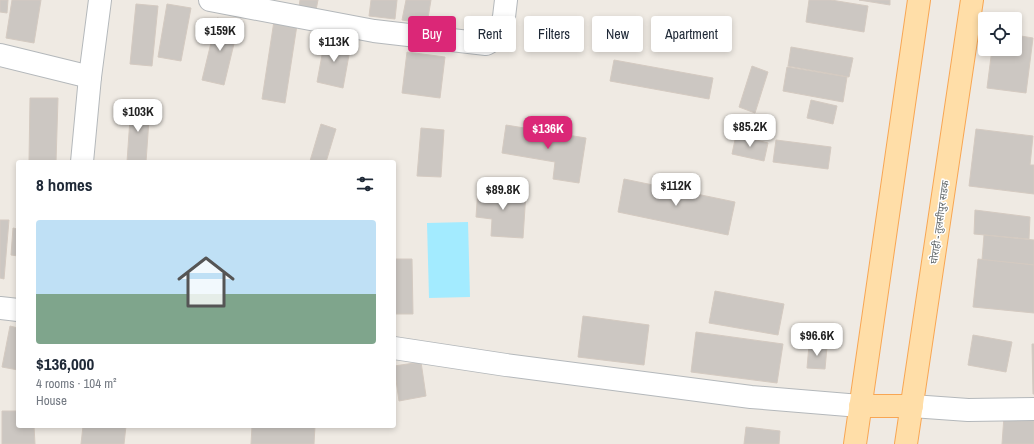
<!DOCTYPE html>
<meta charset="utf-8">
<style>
body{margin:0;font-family:"Archivo Narrow","Noto Sans Devanagari",sans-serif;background:#f6f6f7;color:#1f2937;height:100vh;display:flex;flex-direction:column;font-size:15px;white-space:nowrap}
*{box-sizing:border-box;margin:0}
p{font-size:13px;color:#747a83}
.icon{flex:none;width:22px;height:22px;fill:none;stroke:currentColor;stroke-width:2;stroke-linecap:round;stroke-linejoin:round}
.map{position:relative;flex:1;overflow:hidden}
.panel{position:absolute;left:16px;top:160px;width:380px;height:268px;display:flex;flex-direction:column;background:#fff;border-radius:4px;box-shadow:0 2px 6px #0003}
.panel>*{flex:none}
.hud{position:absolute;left:408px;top:16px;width:380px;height:36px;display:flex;gap:8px}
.tools{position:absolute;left:978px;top:12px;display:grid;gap:8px}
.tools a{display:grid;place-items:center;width:44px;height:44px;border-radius:4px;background:#fff;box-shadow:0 2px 6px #0003;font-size:20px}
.price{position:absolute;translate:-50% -34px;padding:0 9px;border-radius:8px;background:#fff;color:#222;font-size:13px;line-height:26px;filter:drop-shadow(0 1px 2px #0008)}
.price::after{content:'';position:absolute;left:50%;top:24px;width:12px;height:9px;margin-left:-6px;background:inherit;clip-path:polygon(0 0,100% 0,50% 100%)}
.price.on{background:#db2777;color:#fff}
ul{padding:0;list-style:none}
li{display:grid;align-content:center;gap:8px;height:212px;padding:0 20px}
li span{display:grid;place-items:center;height:124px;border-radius:4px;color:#555}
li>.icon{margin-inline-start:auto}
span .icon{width:72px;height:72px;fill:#fffc;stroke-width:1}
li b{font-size:17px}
h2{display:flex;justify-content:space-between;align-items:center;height:48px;padding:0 20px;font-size:17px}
.pill{padding:0 14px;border-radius:4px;background:#fff;box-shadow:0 2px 6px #0003;font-size:14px;line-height:36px}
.pill.on{background:#db2777;color:#fff}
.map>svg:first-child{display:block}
.water{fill:#a3ebff}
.building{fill:#ccc7c2;stroke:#d4cac1}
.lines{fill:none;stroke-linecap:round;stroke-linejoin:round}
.minor-casing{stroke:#b4b8bb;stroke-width:24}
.major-casing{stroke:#f8a653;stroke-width:24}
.minor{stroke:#fff;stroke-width:22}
.major{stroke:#ffdea8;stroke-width:22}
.labels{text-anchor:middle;stroke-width:3;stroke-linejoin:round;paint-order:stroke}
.street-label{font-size:10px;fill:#5b6265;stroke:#fff}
</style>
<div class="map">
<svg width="1034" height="444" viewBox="0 0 1034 444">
<rect width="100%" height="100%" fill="#efeae3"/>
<path class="water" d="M 468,222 L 470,297 L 429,298 L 427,223 Z"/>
<g class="building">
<path d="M 0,0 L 8,0 L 7,13 L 0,12 Z"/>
<path d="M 12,0 L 41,0 L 34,43 L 6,38 Z"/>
<path d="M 300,0 L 318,0 L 316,10 L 299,7 Z"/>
<path d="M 371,0 L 397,0 L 395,19 L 369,16 Z"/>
<path d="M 406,0 L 431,0 L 427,24 L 402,20 Z"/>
<path d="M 809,0 L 831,0 L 868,6 L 864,32 L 806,22 Z"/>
<path d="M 859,0 L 890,0 L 890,5 Z"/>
<path d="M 136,4 L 158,6 L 152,66 L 130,64 Z"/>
<path d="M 167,4 L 191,8 L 181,61 L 158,57 Z"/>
<path d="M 217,18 L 239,23 L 224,85 L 202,80 Z"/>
<path d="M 274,21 L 297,25 L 285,103 L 262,99 Z"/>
<path d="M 1015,35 L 1033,38 L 1026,93 L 987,88 L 992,49 L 1015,49 Z"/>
<path d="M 325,39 L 351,44 L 343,88 L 317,82 Z"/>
<path d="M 791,47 L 853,58 L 849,77 L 788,66 Z"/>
<path d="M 407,52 L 445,57 L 440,98 L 402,93 Z"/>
<path d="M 614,60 L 713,78 L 709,99 L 610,81 Z"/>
<path d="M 752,66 L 768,72 L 755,113 L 739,107 Z"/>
<path d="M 787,67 L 847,77 L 843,102 L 783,91 Z"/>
<path d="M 30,98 L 58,98 L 56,162 L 29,161 Z"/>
<path d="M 811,100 L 837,106 L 833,124 L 807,118 Z"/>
<path d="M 131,104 L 150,105 L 146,162 L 127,162 Z"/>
<path d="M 321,124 L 336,129 L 326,162 L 314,162 L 310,161 Z"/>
<path d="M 506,125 L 586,138 L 579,183 L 553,179 L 555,162 L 502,153 Z"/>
<path d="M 421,128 L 444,130 L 441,177 L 417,176 Z"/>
<path d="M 976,129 L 1033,136 L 1030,165 L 1034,165 L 1034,194 L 969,186 Z"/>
<path d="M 736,135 L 768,143 L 764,161 L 732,154 Z"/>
<path d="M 776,140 L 831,147 L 828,169 L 773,162 Z"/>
<path d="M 624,179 L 735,202 L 728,235 L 618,212 Z"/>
<path d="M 478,188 L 526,192 L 523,238 L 491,236 L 492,219 L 476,217 Z"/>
<path d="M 975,210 L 1030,217 L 1029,239 L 974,234 Z"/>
<path d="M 0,220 L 9,220 L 4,279 L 0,278 Z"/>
<path d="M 13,228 L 18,229 L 18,256 L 11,255 Z"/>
<path d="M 984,235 L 1034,240 L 1034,265 L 982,260 Z"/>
<path d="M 394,259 L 412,259 L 413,314 L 394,314 Z"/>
<path d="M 978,259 L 1034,265 L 1034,313 L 973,307 Z"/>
<path d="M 715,291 L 784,304 L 778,335 L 709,323 Z"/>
<path d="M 583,316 L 649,325 L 644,365 L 578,357 Z"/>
<path d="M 10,326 L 18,328 L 18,370 L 2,367 Z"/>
<path d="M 696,332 L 783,344 L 777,383 L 691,372 Z"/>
<path d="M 973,335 L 1012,342 L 1006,372 L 968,365 Z"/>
<path d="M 1032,344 L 1034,344 L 1034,394 L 1033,394 Z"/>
<path d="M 809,345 L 827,347 L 825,369 L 807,368 Z"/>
<path d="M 421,362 L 426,396 L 399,401 L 394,366 Z"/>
<path d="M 2,411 L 18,411 L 18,426 L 34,426 L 35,444 L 2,444 Z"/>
<path d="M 1004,416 L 1034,418 L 1034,444 L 1002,444 Z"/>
<path d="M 83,426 L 126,426 L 124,444 L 81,444 Z"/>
<path d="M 252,426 L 315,426 L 314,444 L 251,444 Z"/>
<path d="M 746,427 L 780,431 L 779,444 L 744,444 Z"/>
</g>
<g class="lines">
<g class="minor-casing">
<g id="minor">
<path d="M 210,0 L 374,31 L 486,44 L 497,38 L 504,17 L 506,0"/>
<path d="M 0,55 L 90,77"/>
<path d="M 82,162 L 90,77 L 100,0"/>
<path d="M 0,308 L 18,310"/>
<path d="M 394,348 L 506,365 L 751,397 L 860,406"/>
<path d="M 912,406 L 968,410 L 1034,409"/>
</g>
</g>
<g class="major-casing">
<g id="major">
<path d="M 860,406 L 912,406"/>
<path d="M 855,444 L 919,0"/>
<path d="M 906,444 L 972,0"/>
</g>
</g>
<use href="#minor" class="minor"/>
<use href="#major" class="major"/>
</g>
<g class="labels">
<g class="street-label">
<text transform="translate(939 222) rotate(-82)" y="4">घोराही - तुलसीपुर सडक</text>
</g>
</g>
</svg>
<div class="tools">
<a><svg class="icon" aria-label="locate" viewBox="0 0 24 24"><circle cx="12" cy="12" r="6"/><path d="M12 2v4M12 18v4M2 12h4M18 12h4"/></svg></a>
</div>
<b class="price" style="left:220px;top:52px">$159K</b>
<b class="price" style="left:334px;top:63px">$113K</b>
<b class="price" style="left:138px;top:133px">$103K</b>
<b class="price" style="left:750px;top:148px">$85.2K</b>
<b class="price on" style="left:548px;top:150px">$136K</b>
<b class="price" style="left:676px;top:207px">$112K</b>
<b class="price" style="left:503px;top:211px">$89.8K</b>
<b class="price" style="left:817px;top:357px">$96.6K</b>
<div class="hud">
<a class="pill on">Buy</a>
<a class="pill">Rent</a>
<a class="pill">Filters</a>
<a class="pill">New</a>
<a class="pill">Apartment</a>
</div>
<section class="panel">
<h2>8 homes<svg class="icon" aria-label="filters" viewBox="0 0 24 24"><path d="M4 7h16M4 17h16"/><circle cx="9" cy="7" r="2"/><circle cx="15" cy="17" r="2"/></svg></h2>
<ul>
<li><span style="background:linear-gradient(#bfe0f5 60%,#7fa58c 0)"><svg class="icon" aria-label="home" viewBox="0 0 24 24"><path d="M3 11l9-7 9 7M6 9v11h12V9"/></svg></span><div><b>$136,000</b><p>4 rooms · 104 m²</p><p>House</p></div></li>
</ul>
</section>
</div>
